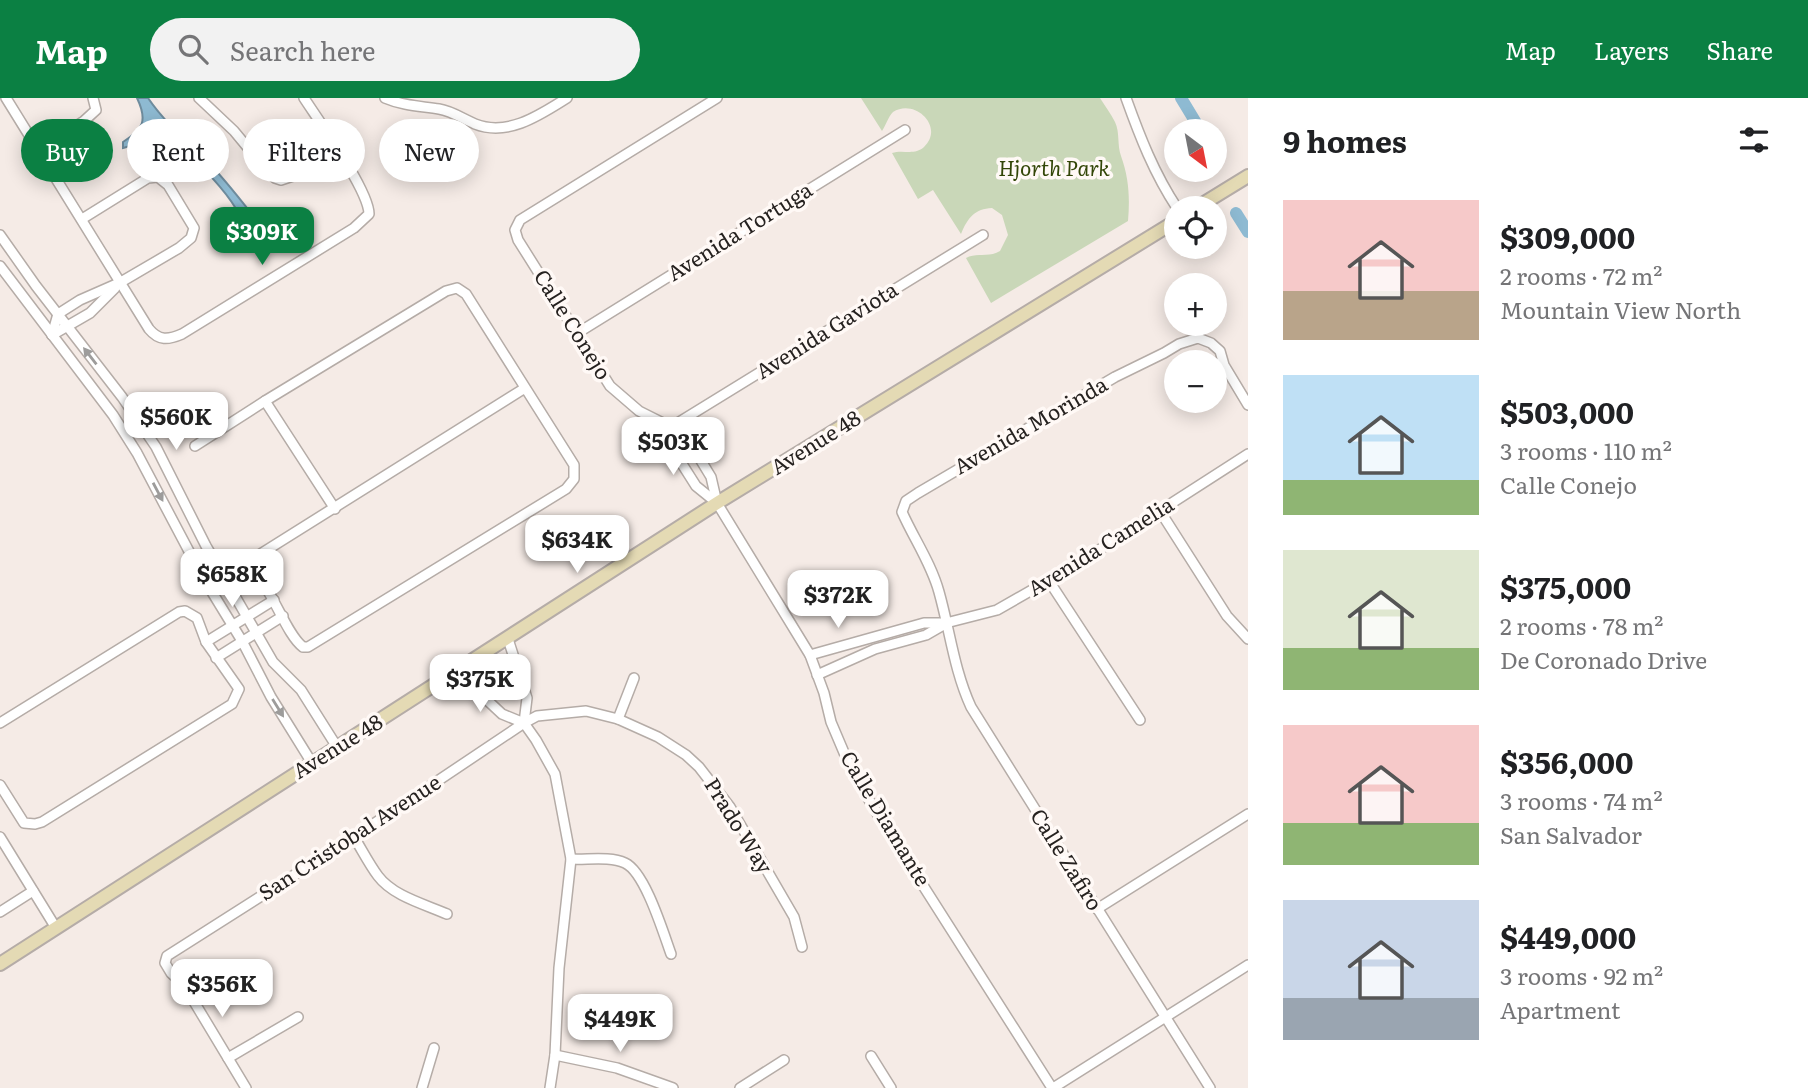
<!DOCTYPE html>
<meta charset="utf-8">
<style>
body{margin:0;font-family:Literata,serif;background:#f2f2f2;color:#202124;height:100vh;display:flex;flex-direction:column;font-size:26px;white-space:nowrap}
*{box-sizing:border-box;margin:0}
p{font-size:23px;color:#757577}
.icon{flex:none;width:38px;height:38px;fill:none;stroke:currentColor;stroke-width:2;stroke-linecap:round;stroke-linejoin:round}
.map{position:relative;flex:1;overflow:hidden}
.sheet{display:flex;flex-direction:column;background:#fff;width:560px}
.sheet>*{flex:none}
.top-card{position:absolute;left:21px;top:21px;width:665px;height:63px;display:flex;gap:14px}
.needle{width:46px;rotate:148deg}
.tools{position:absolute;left:1164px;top:21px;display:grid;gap:14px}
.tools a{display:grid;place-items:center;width:63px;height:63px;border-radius:50%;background:#fff;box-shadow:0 4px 18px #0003;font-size:35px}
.price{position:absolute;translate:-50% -60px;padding:0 16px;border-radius:14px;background:#fff;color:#222;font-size:23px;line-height:46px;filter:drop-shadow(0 2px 4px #0008)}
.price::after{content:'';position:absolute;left:50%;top:42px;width:21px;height:16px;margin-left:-10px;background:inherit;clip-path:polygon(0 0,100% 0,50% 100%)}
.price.selected{background:#0b8043;color:#fff}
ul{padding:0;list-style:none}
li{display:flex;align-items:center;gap:21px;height:175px;padding:0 35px}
li span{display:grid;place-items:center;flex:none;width:196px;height:140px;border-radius:0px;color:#555}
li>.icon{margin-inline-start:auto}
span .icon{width:84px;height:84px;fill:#fffc;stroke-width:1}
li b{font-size:30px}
h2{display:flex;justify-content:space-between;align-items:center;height:84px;padding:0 35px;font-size:30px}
.tag{padding:0 24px;border-radius:32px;background:#fff;box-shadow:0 4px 18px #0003;font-size:24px;line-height:63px}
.tag.selected{background:#0b8043;color:#fff}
header{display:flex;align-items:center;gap:42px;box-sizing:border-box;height:98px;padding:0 35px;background:#0b8043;color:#fff}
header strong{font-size:33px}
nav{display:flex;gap:38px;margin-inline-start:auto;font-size:24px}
.search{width:490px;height:63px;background:#f2f2f2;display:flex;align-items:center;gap:18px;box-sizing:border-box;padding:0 24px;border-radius:38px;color:#757577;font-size:26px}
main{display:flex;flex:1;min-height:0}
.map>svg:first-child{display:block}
.green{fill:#c9d7b8}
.water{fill:#8ebad2;stroke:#6f8c9d;stroke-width:2}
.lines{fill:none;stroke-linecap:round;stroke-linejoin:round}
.canal{stroke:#8ebad2;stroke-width:12}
.minor-casing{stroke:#b5aca7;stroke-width:12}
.secondary-casing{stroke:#b5aca7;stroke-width:16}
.minor{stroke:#fff;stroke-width:9}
.secondary{stroke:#e4dab4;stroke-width:12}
.oneway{fill:#9d9c9b}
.labels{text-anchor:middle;stroke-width:7;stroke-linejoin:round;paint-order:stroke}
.park-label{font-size:21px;font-style:italic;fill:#324607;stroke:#fff9f6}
.street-label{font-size:21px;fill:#262220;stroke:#fff9f6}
</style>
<header>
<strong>Map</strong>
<div class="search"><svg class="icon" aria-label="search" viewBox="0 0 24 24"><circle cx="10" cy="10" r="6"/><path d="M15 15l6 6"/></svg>Search here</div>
<nav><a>Map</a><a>Layers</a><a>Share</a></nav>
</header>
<main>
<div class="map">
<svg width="1248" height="990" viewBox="0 0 1248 990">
<rect width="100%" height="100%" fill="#f5ebe6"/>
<path class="green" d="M 861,0 L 1100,0 C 1105,8 1111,16 1115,24 C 1120,34 1117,47 1121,58 C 1129,80 1130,100 1128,123 L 991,205 L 966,160 C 977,154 989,160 1000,153 L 1008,137 L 1002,117 L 992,110 C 975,111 968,119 961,136 L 933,92 L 918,101 L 892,55 C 903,51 914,58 924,49 C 945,29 915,0 893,14 C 888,19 886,27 882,33 Z"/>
<path class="water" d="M 137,0 L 148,0 C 163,22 182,39 201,57 C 221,76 238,99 255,120 L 274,120 L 275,125 C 266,137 250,146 235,149 L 232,146 L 244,133 C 247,111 185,47 164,40 C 148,36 137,47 123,50 L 123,44 C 143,31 148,23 137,0 Z"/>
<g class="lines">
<g class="canal">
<path d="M 1181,0 L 1201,33"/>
<path d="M 1236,115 L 1248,134"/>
</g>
<g class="minor-casing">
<g id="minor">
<path d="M 6,0 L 149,231 C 159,243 168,242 182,236 L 354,130 L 369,116 C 369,93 319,23 304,0"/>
<path d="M 199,0 L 234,33 L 268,74 L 275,80 L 281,82 L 296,77 L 336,51"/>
<path d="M 385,0 C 404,8 420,8 439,11 C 452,13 463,21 475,26 C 508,39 540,17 567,0"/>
<path d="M 717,0 L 520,122 L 515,132 L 518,142 L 610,288 L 639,313 L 671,329 L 674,336 L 670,347 L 696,388 L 717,405"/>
<path d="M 1126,0 C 1140,39 1154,75 1177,110"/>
<path d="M 38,53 L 84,23 L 96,12 L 93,0"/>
<path d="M 0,137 L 36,188 L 122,299 L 156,349 L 206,448 L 273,564 L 301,592 L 337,649"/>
<path d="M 0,168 L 113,317 L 137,355 L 201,476 L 242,543 L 271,599 L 312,665"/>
<path d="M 576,236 L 905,32"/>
<path d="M 52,237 L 58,216 L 80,202 L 121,184 L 179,150 L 191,140 L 194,130 L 168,87 L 158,79 L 148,80 L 82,121"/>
<path d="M 52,237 L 90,215 L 115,190"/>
<path d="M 265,303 L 335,411"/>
<path d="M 671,329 L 983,137"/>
<path d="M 674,336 L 686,338 L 711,379 L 717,405 L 810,557 L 824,595 L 831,624 L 848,664 L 873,709 L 1052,990"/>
<path d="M 195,348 L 265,303 L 446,193 L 457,190 L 466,196 L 574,367 L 574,381 L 566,391 L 308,549 L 303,549 C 289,539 276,503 264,487 C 259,481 254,476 251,469 L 254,460 L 525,290"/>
<path d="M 1160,413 L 1227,518 L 1248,541"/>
<path d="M 1049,483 L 1140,622"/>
<path d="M 508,541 L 527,600 L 524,625"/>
<path d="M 206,544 L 274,502"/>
<path d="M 810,557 L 924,525 L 946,525 L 997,512 L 1074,468 L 1248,356"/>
<path d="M 216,560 L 283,518"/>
<path d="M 457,574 L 502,616 L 524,625 L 536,642 L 555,676 L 571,761 L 559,870 L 555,957 L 550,990"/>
<path d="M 817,577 L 875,551 L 926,537 L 945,526"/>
<path d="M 618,621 L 634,580"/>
<path d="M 0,625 L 179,514 L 185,513 L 197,520 L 206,544 L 239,591 L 232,606 L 42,724 L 35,726 L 24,725 L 0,687"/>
<path d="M 0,739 L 56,830"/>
<path d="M 354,739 C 362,752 369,766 378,778 C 393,798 424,806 447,816"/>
<path d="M 571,761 C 587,762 610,758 625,765 C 645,774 663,834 671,856"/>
<path d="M 1097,811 L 1248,716"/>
<path d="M 0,814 L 33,793"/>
<path d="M 555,957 L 617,970 L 673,990"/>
<path d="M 871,958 L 891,990"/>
<path d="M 228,960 L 298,919"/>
<path d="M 246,990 L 184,887 L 171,875 L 165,865 L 167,858 L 354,739 L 524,625 L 537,618 L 586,613 L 618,621 L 658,639 L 686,657 L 699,669 L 730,709 L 794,819 L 802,849"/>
<path d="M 422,990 L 434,950"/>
<path d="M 740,990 L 784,962"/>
<path d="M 1053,990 L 1248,867"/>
<path d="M 1210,990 L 971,609 C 954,572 950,533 939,494 C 931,465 914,441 902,414 L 906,403 L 918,395 L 1115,279 L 1164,255 L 1179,246 L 1198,240 L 1211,245 L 1220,253 L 1224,267 L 1248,307"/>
</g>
</g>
<g class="secondary-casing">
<g id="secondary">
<path d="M 1196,110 L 1248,78"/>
<path d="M 0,866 L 717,405 L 1176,123"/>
</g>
</g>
<use href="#minor" class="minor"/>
<use href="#secondary" class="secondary"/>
</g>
<defs><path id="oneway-solid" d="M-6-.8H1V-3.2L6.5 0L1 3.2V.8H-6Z" transform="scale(1.75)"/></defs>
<g class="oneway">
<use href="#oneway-solid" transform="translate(90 258) rotate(-128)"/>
<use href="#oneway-solid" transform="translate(158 394) rotate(62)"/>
<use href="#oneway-solid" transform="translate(278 610) rotate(58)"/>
</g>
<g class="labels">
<g class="park-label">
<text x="1054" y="78">Hjorth Park</text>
</g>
<g class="street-label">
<text transform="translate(740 134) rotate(-32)" y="7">Avenida Tortuga</text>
<text transform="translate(572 227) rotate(58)" y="7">Calle Conejo</text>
<text transform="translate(827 233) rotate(-32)" y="7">Avenida Gaviota</text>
<text transform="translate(1031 328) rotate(-30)" y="7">Avenida Morinda</text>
<text transform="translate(816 345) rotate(-32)" y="7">Avenue 48</text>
<text transform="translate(1101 449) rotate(-32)" y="7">Avenida Camelia</text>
<text transform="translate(338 649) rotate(-32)" y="7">Avenue 48</text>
<text transform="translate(885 721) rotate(59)" y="7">Calle Diamante</text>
<text transform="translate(738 728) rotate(58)" y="7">Prado Way</text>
<text transform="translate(350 740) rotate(-33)" y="7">San Cristobal Avenue</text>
<text transform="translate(1066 762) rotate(58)" y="7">Calle Zafiro</text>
</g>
</g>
</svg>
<div class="tools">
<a><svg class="needle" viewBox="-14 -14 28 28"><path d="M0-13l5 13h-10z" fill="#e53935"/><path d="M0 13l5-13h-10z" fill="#757577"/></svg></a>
<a><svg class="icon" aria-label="locate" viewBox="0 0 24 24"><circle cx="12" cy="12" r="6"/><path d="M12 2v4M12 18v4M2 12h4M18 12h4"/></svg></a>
<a>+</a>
<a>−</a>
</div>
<b class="price selected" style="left:262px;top:169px">$309K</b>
<b class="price" style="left:176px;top:354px">$560K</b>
<b class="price" style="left:673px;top:379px">$503K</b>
<b class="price" style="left:577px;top:477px">$634K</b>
<b class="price" style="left:232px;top:511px">$658K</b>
<b class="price" style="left:838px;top:532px">$372K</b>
<b class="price" style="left:480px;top:616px">$375K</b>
<b class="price" style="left:222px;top:921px">$356K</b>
<b class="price" style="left:620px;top:956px">$449K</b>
<div class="top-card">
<a class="tag selected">Buy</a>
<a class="tag">Rent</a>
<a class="tag">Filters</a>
<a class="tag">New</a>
</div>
</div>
<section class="sheet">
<h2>9 homes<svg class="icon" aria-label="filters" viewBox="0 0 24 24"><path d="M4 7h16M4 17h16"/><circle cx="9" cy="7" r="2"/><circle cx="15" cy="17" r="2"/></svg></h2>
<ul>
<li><span style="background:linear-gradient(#f6c9c9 65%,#b9a48a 0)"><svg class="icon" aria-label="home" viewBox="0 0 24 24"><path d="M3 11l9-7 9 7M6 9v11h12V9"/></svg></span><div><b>$309,000</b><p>2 rooms · 72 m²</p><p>Mountain View North</p></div></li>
<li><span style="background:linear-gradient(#bfe0f5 75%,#8fb573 0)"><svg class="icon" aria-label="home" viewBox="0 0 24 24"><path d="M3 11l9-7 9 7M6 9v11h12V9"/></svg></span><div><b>$503,000</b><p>3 rooms · 110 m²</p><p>Calle Conejo</p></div></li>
<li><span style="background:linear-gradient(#dfe7d0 70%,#8fb573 0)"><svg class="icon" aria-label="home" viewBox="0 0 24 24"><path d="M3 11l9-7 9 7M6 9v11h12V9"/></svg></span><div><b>$375,000</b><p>2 rooms · 78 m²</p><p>De Coronado Drive</p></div></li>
<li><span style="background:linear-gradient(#f6c9c9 70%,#8fb573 0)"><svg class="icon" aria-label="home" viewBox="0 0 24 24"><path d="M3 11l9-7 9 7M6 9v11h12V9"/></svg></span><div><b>$356,000</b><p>3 rooms · 74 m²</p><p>San Salvador</p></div></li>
<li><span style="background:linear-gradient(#c9d6e8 70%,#9aa5b1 0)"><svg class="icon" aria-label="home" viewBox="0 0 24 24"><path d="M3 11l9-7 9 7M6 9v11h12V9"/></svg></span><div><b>$449,000</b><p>3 rooms · 92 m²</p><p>Apartment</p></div></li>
</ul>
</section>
</main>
